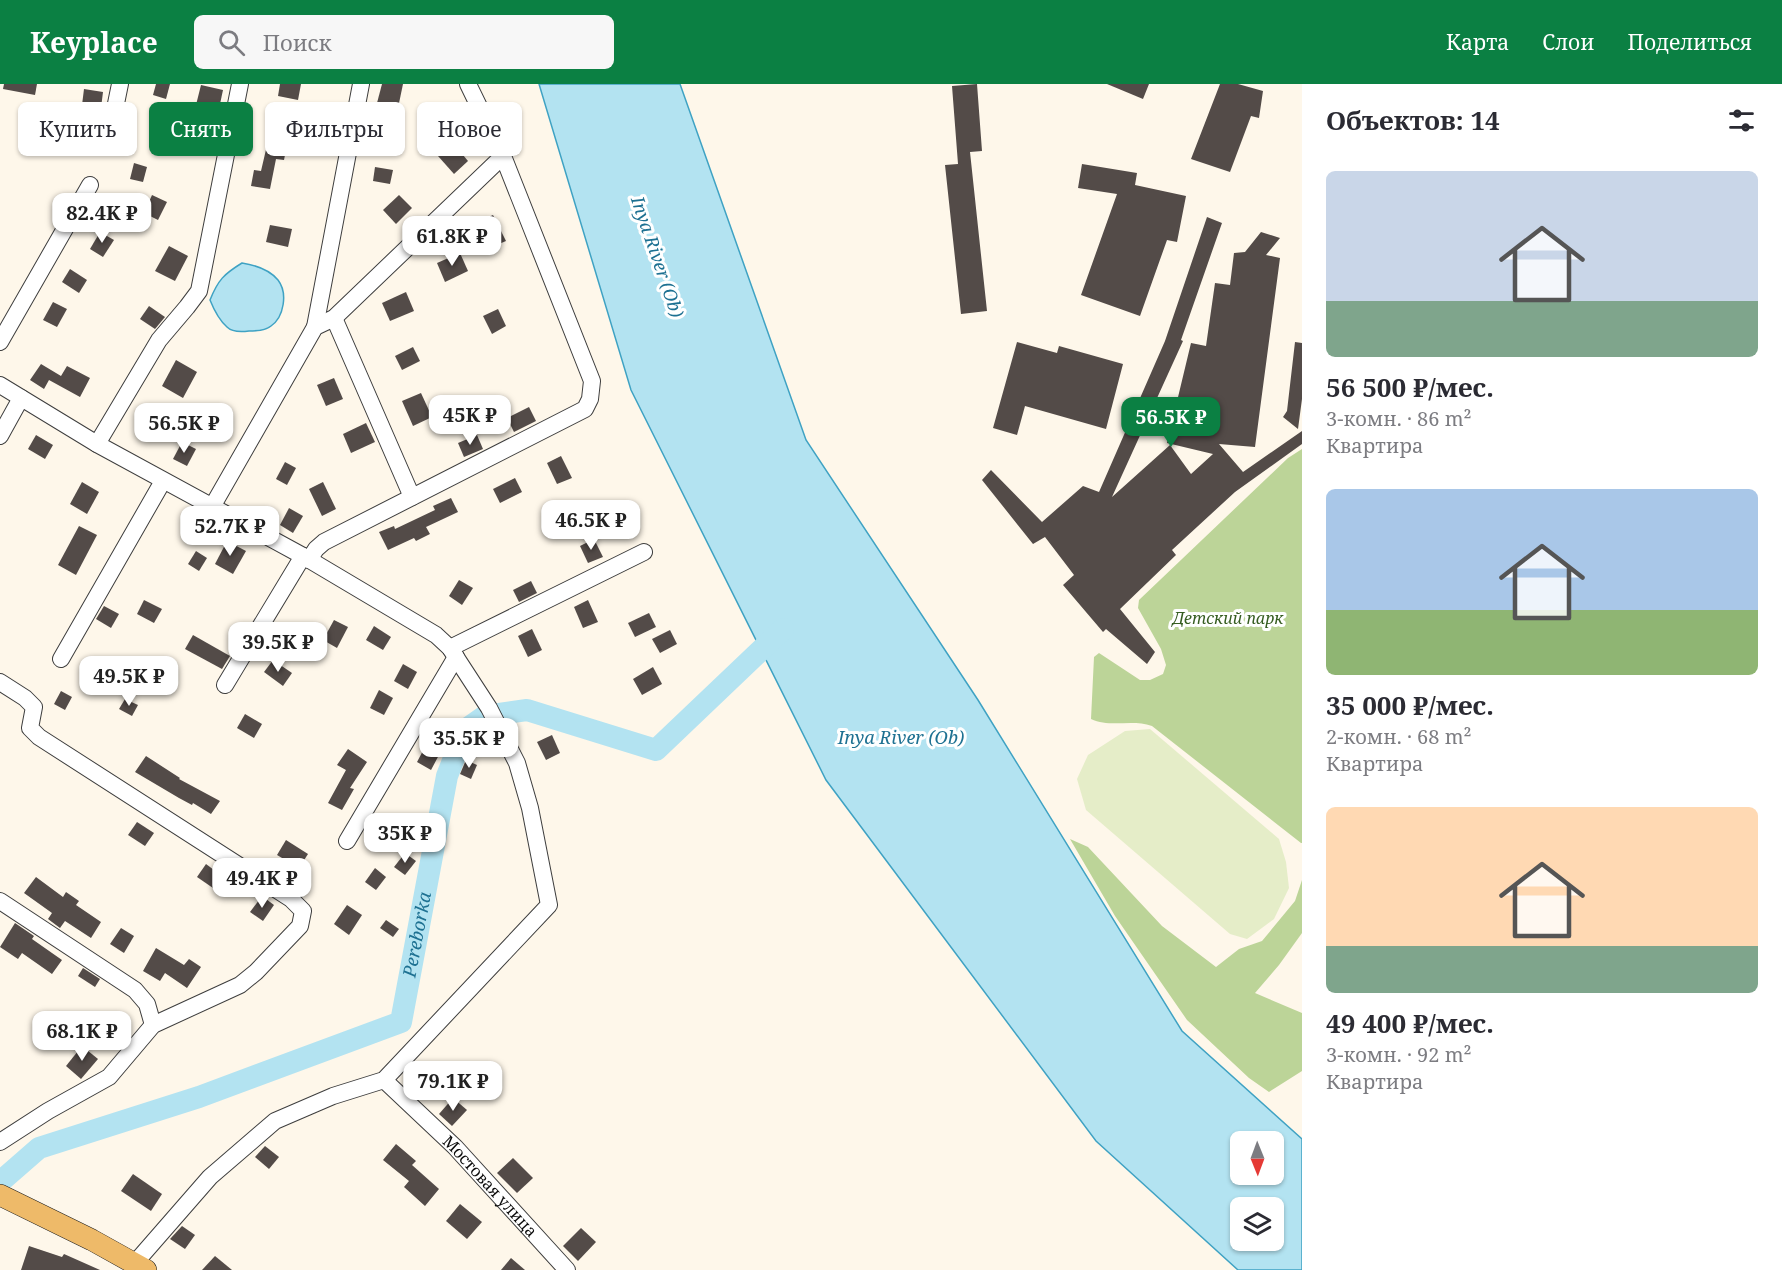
<!DOCTYPE html>
<html lang="ru">
<meta charset="utf-8">
<style>
body{margin:0;font-family:"Noto Serif",serif;background:#f7f7f7;color:#2b2b33;height:100vh;display:flex;flex-direction:column;font-size:22px;white-space:nowrap}
*{box-sizing:border-box;margin:0}
p{font-size:20px;color:#7c7c81}
.icon{flex:none;width:33px;height:33px;fill:none;stroke:currentColor;stroke-width:2;stroke-linecap:round;stroke-linejoin:round}
.map{position:relative;flex:1;overflow:hidden}
.sheet{display:flex;flex-direction:column;background:#fff;width:480px}
.sheet>*{flex:none}
.hud{position:absolute;left:18px;top:18px;width:570px;height:54px;display:flex;gap:12px}
.needle{width:39px;rotate:179deg}
.controls{position:absolute;left:1230px;top:1047px;display:grid;gap:12px}
.controls a{display:grid;place-items:center;width:54px;height:54px;border-radius:9px;background:#fff;box-shadow:0 2px 4px #0004;font-size:30px}
.price{position:absolute;translate:-50% -51px;padding:0 14px;border-radius:12px;background:#fff;color:#222;font-size:20px;line-height:39px;filter:drop-shadow(0 2px 3px #0008)}
.price::after{content:'';position:absolute;left:50%;top:36px;width:18px;height:14px;margin-left:-9px;background:inherit;clip-path:polygon(0 0,100% 0,50% 100%)}
.price.on{background:#0b8043;color:#fff}
ul{padding:0;list-style:none}
li{display:grid;align-content:center;gap:12px;height:318px;padding:0 24px}
li span{display:grid;place-items:center;height:186px;border-radius:9px;color:#555}
li>.icon{margin-inline-start:auto}
span .icon{width:108px;height:108px;fill:#fffc;stroke-width:1}
li b{font-size:26px}
h2{display:flex;justify-content:space-between;align-items:center;height:72px;padding:0 24px;font-size:26px}
.tag{padding:0 21px;border-radius:9px;background:#fff;box-shadow:0 2px 4px #0004;font-size:21px;line-height:54px}
.tag.on{background:#0b8043;color:#fff}
header{display:flex;align-items:center;gap:36px;box-sizing:border-box;height:84px;padding:0 30px;background:#0b8043;color:#fff}
header strong{font-size:28px}
nav{display:flex;gap:33px;margin-inline-start:auto;font-size:21px}
.search{width:420px;height:54px;background:#f7f7f7;display:flex;align-items:center;gap:15px;box-sizing:border-box;padding:0 21px;border-radius:9px;color:#7c7c81;font-size:22px}
main{display:flex;flex:1;min-height:0}
.map>svg:first-child{display:block}
.forest{fill:#bcd498}
.pitch{fill:#e5edc8}
.water{fill:#b3e3f1;stroke:#3fa2c3;stroke-width:1.5;fill-rule:evenodd}
.lines{fill:none;stroke-linecap:round;stroke-linejoin:round}
.river{stroke:#b3e3f1;stroke-width:22}
.building{fill:#534b48}
.minor-casing{stroke:#3e3e3e;stroke-width:18}
.major-casing{stroke:#1c1c1c;stroke-width:22}
.minor{stroke:#fff;stroke-width:16}
.major{stroke:#eeba69;stroke-width:21}
.labels{text-anchor:middle;stroke-width:6;stroke-linejoin:round;paint-order:stroke}
.park-label{font-size:16px;font-style:italic;fill:#365d21;stroke:#fff}
.street-label{font-size:16px;fill:#0b0b0b;stroke:#fff}
.water-label{font-size:18px;font-style:italic;fill:#1e7192;stroke:#fff}
</style>
<header>
<strong>Keyplace</strong>
<div class="search"><svg class="icon" aria-label="search" viewBox="0 0 24 24"><circle cx="10" cy="10" r="6"/><path d="M15 15l6 6"/></svg>Поиск</div>
<nav><a>Карта</a><a>Слои</a><a>Поделиться</a></nav>
</header>
<main>
<div class="map">
<svg width="1302" height="1186" viewBox="0 0 1302 1186">
<rect width="100%" height="100%" fill="#fef7ea"/>
<g class="forest">
<path d="M 1302,365 L 1302,759 L 1301,759 L 1152,642 C 1132,635 1110,644 1091,635 L 1094,573 L 1099,569 L 1140,596 L 1150,596 L 1163,590 L 1166,581 L 1161,565 L 1138,524 L 1139,516 L 1288,374 Z"/>
<path d="M 1070,755 L 1088,763 L 1162,842 L 1216,883 L 1239,865 L 1262,857 L 1295,817 L 1302,796 L 1302,849 L 1279,881 L 1255,909 L 1302,929 L 1302,987 L 1269,1008 L 1249,994 L 1187,936 L 1115,832 Z"/>
</g>
<path class="pitch" d="M 1150,645 L 1279,755 L 1286,778 L 1289,804 L 1274,835 L 1247,855 L 1230,850 L 1086,726 L 1077,695 L 1088,671 L 1125,647 Z"/>
<g class="water">
<path d="M 539,0 L 680,0 L 806,356 L 978,616 L 1182,947 L 1302,1055 L 1302,1186 L 1238,1186 L 1096,1057 L 826,696 L 631,306 ZM 1240,1058 L 1274,1058 L 1274,1090 L 1240,1090 ZM 1240,1124 L 1274,1124 L 1274,1156 L 1240,1156 Z"/>
<path d="M 242,179 C 255,181 269,185 278,196 C 288,209 284,233 271,242 C 265,247 256,247 249,247 C 242,248 232,248 227,243 C 219,236 214,226 210,216 C 218,196 224,190 242,179 Z"/>
</g>
<g class="lines">
<path class="river" id="s1" d="M 0,1098 L 39,1064 L 199,1013 L 401,938 L 447,692 L 465,646 L 485,632 L 527,626 L 656,666 L 783,545"/>
</g>
<g class="building">
<path d="M 4,0 L 37,0 L 35,11 L 3,5 Z"/>
<path d="M 156,0 L 170,0 L 166,15 L 153,11 Z"/>
<path d="M 280,0 L 301,0 L 298,16 L 278,12 Z"/>
<path d="M 382,0 L 403,0 L 398,24 L 377,19 Z"/>
<path d="M 977,0 L 982,67 L 970,68 L 987,227 L 961,230 L 945,81 L 958,80 L 952,2 Z"/>
<path d="M 1107,0 L 1149,0 L 1143,15 Z"/>
<path d="M 1220,0 L 1238,0 L 1263,7 L 1259,34 L 1251,32 L 1230,88 L 1191,75 Z"/>
<path d="M 201,1 L 223,6 L 217,34 L 194,29 Z"/>
<path d="M 84,5 L 103,8 L 100,32 L 81,29 Z"/>
<path d="M 268,57 L 287,61 L 284,76 L 276,75 L 270,105 L 251,102 L 254,86 L 261,87 Z"/>
<path d="M 453,59 L 468,77 L 454,90 L 438,72 Z"/>
<path d="M 134,79 L 147,83 L 143,98 L 130,95 Z"/>
<path d="M 1082,80 L 1137,89 L 1135,101 L 1186,112 L 1177,158 L 1167,156 L 1140,232 L 1081,211 L 1117,110 L 1078,104 Z"/>
<path d="M 375,83 L 393,86 L 390,100 L 373,97 Z"/>
<path d="M 152,111 L 167,118 L 158,136 L 144,129 Z"/>
<path d="M 399,111 L 412,124 L 396,140 L 383,126 Z"/>
<path d="M 493,131 L 506,157 L 485,166 L 473,140 Z"/>
<path d="M 1207,133 L 1222,139 L 1181,256 L 1183,257 L 1112,413 L 1170,361 L 1191,390 L 1213,370 L 1167,359 L 1191,259 L 1206,262 L 1215,199 L 1230,201 L 1234,169 L 1245,168 L 1261,148 L 1280,154 L 1266,171 L 1280,174 L 1255,363 L 1219,360 L 1243,388 L 1302,347 L 1302,360 L 1235,408 L 1172,466 L 1176,471 L 1120,525 L 1155,568 L 1147,580 L 1106,545 L 1103,548 L 1063,501 L 1074,491 L 1045,453 L 1033,460 L 982,396 L 991,386 L 1042,438 L 1083,402 L 1099,408 L 1165,257 Z"/>
<path d="M 270,141 L 292,145 L 288,163 L 266,158 Z"/>
<path d="M 100,148 L 114,156 L 103,173 L 90,165 Z"/>
<path d="M 169,162 L 188,172 L 175,197 L 155,187 Z"/>
<path d="M 460,169 L 468,187 L 445,198 L 437,179 Z"/>
<path d="M 70,185 L 87,196 L 79,209 L 62,198 Z"/>
<path d="M 406,208 L 414,227 L 390,237 L 382,219 Z"/>
<path d="M 53,218 L 67,225 L 57,243 L 43,236 Z"/>
<path d="M 149,222 L 165,233 L 155,245 L 140,235 Z"/>
<path d="M 498,225 L 506,242 L 492,250 L 483,232 Z"/>
<path d="M 1017,258 L 1057,269 L 1059,262 L 1123,280 L 1106,345 L 1025,322 L 1017,351 L 993,344 Z"/>
<path d="M 1295,258 L 1302,259 L 1302,315 L 1298,345 L 1283,333 L 1287,327 Z"/>
<path d="M 413,263 L 420,277 L 402,286 L 395,272 Z"/>
<path d="M 176,276 L 197,288 L 183,314 L 162,302 Z"/>
<path d="M 41,280 L 61,292 L 67,282 L 90,294 L 80,313 L 49,296 L 44,305 L 30,296 Z"/>
<path d="M 334,294 L 343,315 L 326,322 L 317,301 Z"/>
<path d="M 421,309 L 432,333 L 413,342 L 402,317 Z"/>
<path d="M 146,322 L 163,334 L 154,347 L 137,336 Z"/>
<path d="M 529,323 L 536,337 L 514,348 L 507,334 Z"/>
<path d="M 366,339 L 375,358 L 351,369 L 343,350 Z"/>
<path d="M 36,351 L 53,361 L 45,375 L 28,365 Z"/>
<path d="M 477,351 L 483,365 L 464,373 L 458,359 Z"/>
<path d="M 182,358 L 196,365 L 187,382 L 173,375 Z"/>
<path d="M 561,372 L 572,394 L 557,400 L 547,379 Z"/>
<path d="M 285,378 L 296,384 L 287,401 L 276,395 Z"/>
<path d="M 515,394 L 522,408 L 500,419 L 493,405 Z"/>
<path d="M 82,398 L 99,408 L 87,430 L 70,420 Z"/>
<path d="M 323,398 L 336,425 L 322,432 L 309,405 Z"/>
<path d="M 451,414 L 458,428 L 426,443 L 430,450 L 416,457 L 414,454 L 388,466 L 379,448 L 394,442 L 395,445 L 435,426 L 433,422 Z"/>
<path d="M 289,424 L 303,432 L 293,449 L 280,441 Z"/>
<path d="M 79,442 L 97,451 L 76,491 L 58,481 Z"/>
<path d="M 594,455 L 603,473 L 588,479 L 580,462 Z"/>
<path d="M 227,457 L 246,467 L 233,490 L 215,480 Z"/>
<path d="M 196,467 L 207,474 L 199,487 L 188,480 Z"/>
<path d="M 459,496 L 473,504 L 462,521 L 449,512 Z"/>
<path d="M 531,497 L 537,509 L 519,518 L 513,506 Z"/>
<path d="M 144,516 L 162,525 L 154,539 L 137,530 Z"/>
<path d="M 588,516 L 598,538 L 583,544 L 574,523 Z"/>
<path d="M 104,522 L 119,530 L 111,544 L 96,535 Z"/>
<path d="M 649,529 L 656,543 L 635,553 L 628,539 Z"/>
<path d="M 334,536 L 348,543 L 337,564 L 323,556 Z"/>
<path d="M 374,542 L 391,553 L 383,566 L 366,556 Z"/>
<path d="M 532,545 L 542,566 L 528,573 L 518,552 Z"/>
<path d="M 670,546 L 677,560 L 660,569 L 652,555 Z"/>
<path d="M 193,551 L 230,572 L 222,585 L 185,565 Z"/>
<path d="M 273,576 L 292,589 L 283,602 L 264,588 Z"/>
<path d="M 403,580 L 417,588 L 408,605 L 394,597 Z"/>
<path d="M 653,583 L 662,600 L 642,611 L 633,595 Z"/>
<path d="M 379,606 L 393,614 L 384,631 L 370,624 Z"/>
<path d="M 61,607 L 72,613 L 65,626 L 54,620 Z"/>
<path d="M 125,615 L 138,621 L 132,632 L 119,625 Z"/>
<path d="M 245,630 L 262,640 L 254,654 L 237,644 Z"/>
<path d="M 433,648 L 447,656 L 431,686 L 417,678 Z"/>
<path d="M 552,651 L 560,669 L 546,676 L 537,658 Z"/>
<path d="M 348,665 L 367,678 L 350,704 L 354,705 L 342,726 L 328,719 L 346,686 L 337,681 Z"/>
<path d="M 146,672 L 180,694 L 179,695 L 220,717 L 211,730 L 193,719 L 192,721 L 179,714 L 135,688 Z"/>
<path d="M 466,676 L 477,681 L 471,695 L 460,690 Z"/>
<path d="M 137,738 L 154,749 L 145,762 L 128,751 Z"/>
<path d="M 286,756 L 308,770 L 299,784 L 277,771 Z"/>
<path d="M 405,769 L 416,777 L 405,791 L 394,783 Z"/>
<path d="M 206,780 L 222,792 L 213,804 L 197,793 Z"/>
<path d="M 375,784 L 386,793 L 376,806 L 365,798 Z"/>
<path d="M 36,793 L 63,813 L 66,808 L 79,817 L 76,821 L 101,838 L 91,854 L 65,837 L 60,844 L 48,835 L 52,829 L 24,809 Z"/>
<path d="M 262,812 L 274,821 L 263,837 L 250,828 Z"/>
<path d="M 347,821 L 362,831 L 349,851 L 334,840 Z"/>
<path d="M 386,836 L 399,845 L 393,853 L 380,844 Z"/>
<path d="M 15,839 L 34,852 L 32,855 L 62,876 L 52,890 L 22,869 L 18,875 L 0,863 Z"/>
<path d="M 121,844 L 134,852 L 124,869 L 110,860 Z"/>
<path d="M 156,864 L 184,881 L 189,875 L 201,883 L 187,904 L 165,889 L 160,897 L 143,887 Z"/>
<path d="M 83,884 L 100,895 L 95,903 L 78,892 Z"/>
<path d="M 96,929 L 112,940 L 103,953 L 87,942 Z"/>
<path d="M 82,962 L 98,975 L 81,995 L 66,982 Z"/>
<path d="M 453,1014 L 467,1026 L 452,1042 L 439,1030 Z"/>
<path d="M 396,1060 L 416,1077 L 412,1081 L 439,1105 L 425,1122 L 404,1103 L 409,1097 L 383,1076 Z"/>
<path d="M 265,1062 L 279,1073 L 269,1085 L 255,1073 Z"/>
<path d="M 513,1074 L 533,1094 L 517,1109 L 497,1089 Z"/>
<path d="M 133,1090 L 162,1110 L 151,1127 L 121,1107 Z"/>
<path d="M 460,1120 L 482,1138 L 467,1155 L 446,1137 Z"/>
<path d="M 182,1142 L 195,1151 L 185,1165 L 170,1155 Z"/>
<path d="M 581,1144 L 596,1158 L 578,1177 L 563,1162 Z"/>
<path d="M 29,1162 L 62,1173 L 64,1170 L 100,1186 L 21,1186 Z"/>
<path d="M 215,1172 L 232,1186 L 202,1186 Z"/>
<path d="M 511,1174 L 525,1186 L 501,1186 Z"/>
</g>
<g class="lines">
<g class="minor-casing">
<g id="minor">
<path d="M 110,49 L 120,0"/>
<path d="M 334,234 L 412,413"/>
<path d="M 315,243 L 361,0"/>
<path d="M 0,258 L 90,101"/>
<path d="M 0,301 L 97,360 L 303,472 L 436,551 L 450,564 L 489,624 L 517,679 L 530,724 L 549,821 L 384,996 L 333,1012 L 275,1037 L 210,1093 L 135,1179"/>
<path d="M 0,352 L 21,314"/>
<path d="M 97,360 L 159,256 L 187,223 L 199,207 L 240,0"/>
<path d="M 212,423 L 315,243 L 334,234 L 503,72"/>
<path d="M 309,476 L 316,465 L 324,458 L 585,325 L 590,315 L 592,297 L 503,72 L 468,0"/>
<path d="M 450,564 L 644,468"/>
<path d="M 61,575 L 163,397"/>
<path d="M 0,598 L 25,614 L 34,623 L 30,644 L 39,653 L 291,815 L 303,827 L 300,842 L 256,888 L 240,901 L 153,941 L 109,993 L 48,1027 L 0,1058"/>
<path d="M 225,601 L 303,472"/>
<path d="M 347,757 L 456,573"/>
<path d="M 0,817 L 135,906 L 147,920 L 153,941"/>
<path id="s2" d="M 384,996 L 455,1063 L 567,1186"/>
</g>
</g>
<g class="major-casing">
<path id="major" d="M 0,1111 L 92,1156 L 146,1186"/>
</g>
<use href="#minor" class="minor"/>
<use href="#major" class="major"/>
</g>
<g class="labels">
<g class="park-label">
<text x="1228" y="540">Детский парк</text>
</g>
<g class="street-label">
<text dy="6" stroke="none"><textPath href="#s2" startOffset="150">Мостовая улица</textPath></text>
</g>
<g class="water-label">
<text transform="translate(657 173) rotate(71)" y="6">Inya River (Ob)</text>
<text x="901" y="660">Inya River (Ob)</text>
<text dy="6" stroke="none"><textPath href="#s1" startOffset="524">Pereborka</textPath></text>
</g>
</g>
</svg>
<div class="controls">
<a><svg class="needle" viewBox="-14 -14 28 28"><path d="M0-13l5 13h-10z" fill="#e53935"/><path d="M0 13l5-13h-10z" fill="#7c7c81"/></svg></a>
<a><svg class="icon" aria-label="layers" viewBox="0 0 24 24"><path d="M12 4l9 5-9 5-9-5zM3 14l9 5 9-5"/></svg></a>
</div>
<b class="price" style="left:102px;top:160px">82.4K ₽</b>
<b class="price" style="left:452px;top:183px">61.8K ₽</b>
<b class="price" style="left:470px;top:362px">45K ₽</b>
<b class="price on" style="left:1171px;top:364px">56.5K ₽</b>
<b class="price" style="left:184px;top:370px">56.5K ₽</b>
<b class="price" style="left:591px;top:467px">46.5K ₽</b>
<b class="price" style="left:230px;top:473px">52.7K ₽</b>
<b class="price" style="left:278px;top:589px">39.5K ₽</b>
<b class="price" style="left:129px;top:623px">49.5K ₽</b>
<b class="price" style="left:469px;top:685px">35.5K ₽</b>
<b class="price" style="left:405px;top:780px">35K ₽</b>
<b class="price" style="left:262px;top:825px">49.4K ₽</b>
<b class="price" style="left:82px;top:978px">68.1K ₽</b>
<b class="price" style="left:453px;top:1028px">79.1K ₽</b>
<div class="hud">
<a class="tag">Купить</a>
<a class="tag on">Снять</a>
<a class="tag">Фильтры</a>
<a class="tag">Новое</a>
</div>
</div>
<section class="sheet">
<h2>Объектов: 14<svg class="icon" aria-label="filters" viewBox="0 0 24 24"><path d="M4 7h16M4 17h16"/><circle cx="9" cy="7" r="2"/><circle cx="15" cy="17" r="2"/></svg></h2>
<ul>
<li><span style="background:linear-gradient(#c9d6e8 70%,#7fa58c 0)"><svg class="icon" aria-label="home" viewBox="0 0 24 24"><path d="M3 11l9-7 9 7M6 9v11h12V9"/></svg></span><div><b>56 500 ₽/мес.</b><p>3-комн. · 86 m²</p><p>Квартира</p></div></li>
<li><span style="background:linear-gradient(#a9c7e8 65%,#8fb573 0)"><svg class="icon" aria-label="home" viewBox="0 0 24 24"><path d="M3 11l9-7 9 7M6 9v11h12V9"/></svg></span><div><b>35 000 ₽/мес.</b><p>2-комн. · 68 m²</p><p>Квартира</p></div></li>
<li><span style="background:linear-gradient(#ffd9b3 75%,#7fa58c 0)"><svg class="icon" aria-label="home" viewBox="0 0 24 24"><path d="M3 11l9-7 9 7M6 9v11h12V9"/></svg></span><div><b>49 400 ₽/мес.</b><p>3-комн. · 92 m²</p><p>Квартира</p></div></li>
</ul>
</section>
</main>
